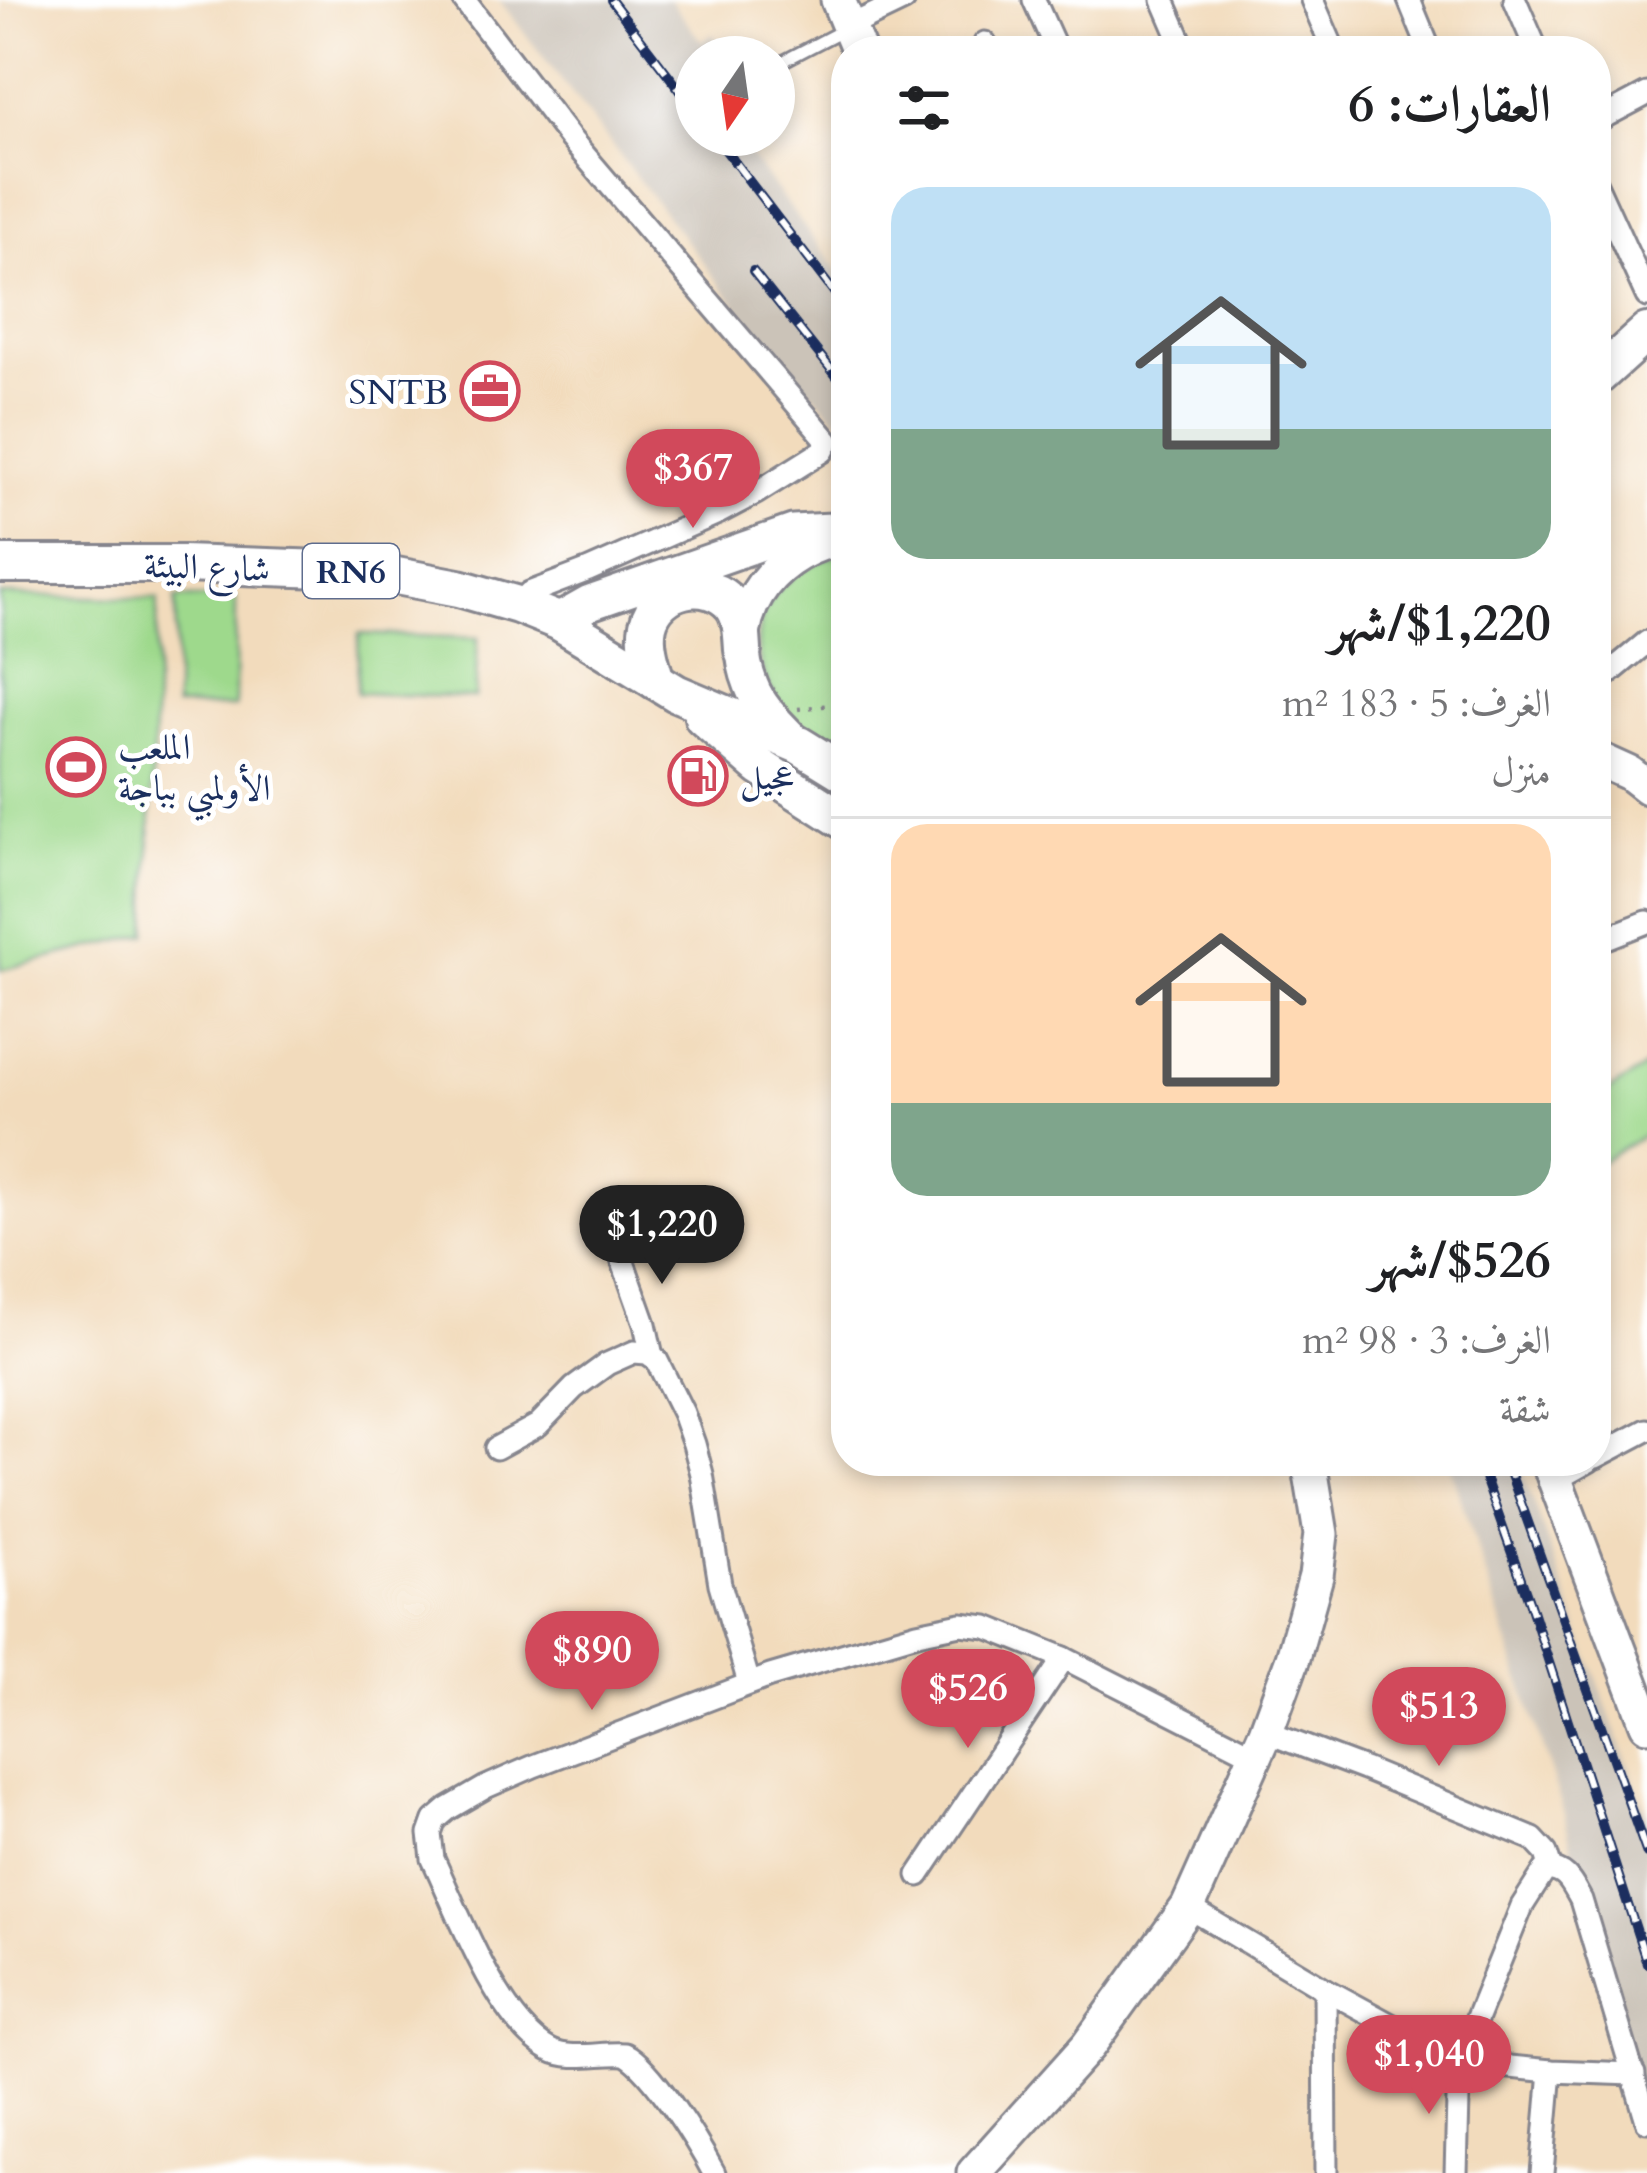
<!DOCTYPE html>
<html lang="ar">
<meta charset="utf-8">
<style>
body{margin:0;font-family:Cardo,Amiri,serif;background:#f6f6f6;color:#202124;direction:rtl;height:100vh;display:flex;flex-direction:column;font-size:45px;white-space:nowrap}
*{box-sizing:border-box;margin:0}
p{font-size:39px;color:#757577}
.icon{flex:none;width:66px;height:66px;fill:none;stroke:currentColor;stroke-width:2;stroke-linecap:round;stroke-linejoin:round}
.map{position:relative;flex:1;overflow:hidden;direction:ltr}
.side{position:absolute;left:831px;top:36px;width:780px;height:1440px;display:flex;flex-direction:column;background:#fff;border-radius:48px;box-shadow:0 6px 18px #0003;direction:rtl}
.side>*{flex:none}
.needle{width:78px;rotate:193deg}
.tools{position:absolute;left:675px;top:36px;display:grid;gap:24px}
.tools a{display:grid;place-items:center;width:120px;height:120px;border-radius:50%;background:#fff;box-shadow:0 6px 18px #0003;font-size:60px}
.price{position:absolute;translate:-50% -102px;padding:0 27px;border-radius:42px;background:#d1495b;color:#fff;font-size:39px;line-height:78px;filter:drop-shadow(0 3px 6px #0008)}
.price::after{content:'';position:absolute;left:50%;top:72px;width:36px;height:27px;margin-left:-18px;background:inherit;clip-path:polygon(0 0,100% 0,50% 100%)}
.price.current{background:#222;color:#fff}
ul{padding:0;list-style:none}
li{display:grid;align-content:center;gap:24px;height:636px;padding:0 60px}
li+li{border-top:3px solid #e0e0e0}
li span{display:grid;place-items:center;height:372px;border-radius:36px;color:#555}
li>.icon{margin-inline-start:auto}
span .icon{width:216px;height:216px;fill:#fffc;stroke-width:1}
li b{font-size:51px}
h2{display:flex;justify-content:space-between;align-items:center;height:144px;padding:0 60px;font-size:51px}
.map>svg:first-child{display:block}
.industrial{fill:#cbc3b8}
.green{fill:#9ed98c;stroke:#5c8475;stroke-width:3}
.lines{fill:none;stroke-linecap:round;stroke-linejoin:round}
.lane-casing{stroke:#86858d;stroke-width:16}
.street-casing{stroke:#86858d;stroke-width:27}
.secondary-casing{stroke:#86858d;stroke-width:39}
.primary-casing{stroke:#86858d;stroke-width:42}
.path{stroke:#86858d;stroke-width:4.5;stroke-dasharray:3 9;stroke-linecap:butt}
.lane{stroke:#fff;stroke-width:10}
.street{stroke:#fff;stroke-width:21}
.secondary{stroke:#fff;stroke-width:33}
.primary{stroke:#fff;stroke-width:36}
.rail-casing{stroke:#1b2f5e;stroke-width:10}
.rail{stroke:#fff;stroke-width:6;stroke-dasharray:18;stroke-linecap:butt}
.labels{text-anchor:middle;stroke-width:10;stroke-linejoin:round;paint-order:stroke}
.shield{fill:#fff;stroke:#5f6d8e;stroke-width:3}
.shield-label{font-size:33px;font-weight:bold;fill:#1b2f5e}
.poi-label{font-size:36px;fill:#1b2f5e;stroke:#fff;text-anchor:start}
.street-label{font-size:36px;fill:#1b2f5e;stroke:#fff}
</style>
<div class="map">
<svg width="1647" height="2173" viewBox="0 0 1647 2173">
<rect width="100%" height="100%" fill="#fff"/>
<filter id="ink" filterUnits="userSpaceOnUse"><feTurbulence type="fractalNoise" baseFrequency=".00833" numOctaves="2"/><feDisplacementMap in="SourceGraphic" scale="24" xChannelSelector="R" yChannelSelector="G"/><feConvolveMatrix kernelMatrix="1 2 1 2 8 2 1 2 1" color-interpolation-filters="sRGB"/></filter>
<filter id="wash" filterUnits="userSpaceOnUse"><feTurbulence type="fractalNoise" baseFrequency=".004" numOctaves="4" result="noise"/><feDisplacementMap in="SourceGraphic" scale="48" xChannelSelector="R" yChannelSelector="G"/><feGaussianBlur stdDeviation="2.7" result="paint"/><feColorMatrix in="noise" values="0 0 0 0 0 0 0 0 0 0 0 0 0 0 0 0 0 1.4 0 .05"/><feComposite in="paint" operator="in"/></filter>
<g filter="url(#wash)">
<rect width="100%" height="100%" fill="#f2dbbc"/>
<g class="industrial">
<path d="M 499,0 L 670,0 L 701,41 L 712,34 L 729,57 L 696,57 L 696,135 L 734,135 L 846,282 L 846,429 L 770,349 Z"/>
<path d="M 1448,1461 L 1518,1461 L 1647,1816 L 1647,2109 L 1582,1896 L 1564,1813 Z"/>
</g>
<g class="green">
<path d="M 834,556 L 846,556 L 846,753 C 826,741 798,729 782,711 C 777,705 773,694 769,686 C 738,627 774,573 834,556 Z"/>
<path d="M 0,595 L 158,599 L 147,934 L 0,970 Z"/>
<path d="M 176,598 L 236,598 L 235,707 L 175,707 Z"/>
<path d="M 359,634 L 478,638 L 475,698 L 357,693 Z"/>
<path d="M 1647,1066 L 1647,1133 L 1596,1165 L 1596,1099 Z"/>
</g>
</g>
<g filter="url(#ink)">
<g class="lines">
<g class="lane-casing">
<path id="lane" d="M 774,66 L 845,29"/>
</g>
<g class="street-casing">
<g id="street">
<path d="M 464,0 L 569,137 L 828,441 L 823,451 L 756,493 L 718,513 L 589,570 L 529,593 L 518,605"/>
<path d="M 1034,0 L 1057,51"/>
<path d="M 1163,0 L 1185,51"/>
<path d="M 1312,0 L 1334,51"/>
<path d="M 1409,0 L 1430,51"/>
<path d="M 1515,0 L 1537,51"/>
<path d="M 850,26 L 904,0"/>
<path d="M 985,43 L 989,51"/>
<path d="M 1596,121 L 1647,94"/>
<path d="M 1596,184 L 1647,296"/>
<path d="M 1596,684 L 1647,642"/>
<path d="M 1596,942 L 1647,922"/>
<path d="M 613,1234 L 645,1324 L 652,1356"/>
<path d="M 496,1448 L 538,1425 L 574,1388 L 607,1364 L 634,1352 L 647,1353 L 656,1359 L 683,1413 L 694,1444 L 702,1474 L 720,1584 L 749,1683"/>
<path d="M 1596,1457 L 1647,1430"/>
<path d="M 1555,1480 L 1589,1461"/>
<path d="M 1266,1732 L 1364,1769 L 1533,1839 L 1546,1853 L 1551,1869"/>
<path d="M 919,1875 L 1064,1658"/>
<path d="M 1188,1907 L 1325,1989 L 1459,2062 L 1551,2071 L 1634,2074"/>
<path d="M 1325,1989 L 1326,2173"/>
<path d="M 714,2173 C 699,2145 652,2067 625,2054 C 602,2052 571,2061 550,2050 C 499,2023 458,1912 433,1859 L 430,1834 L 435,1820 L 448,1809 L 486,1787 L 534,1766 L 770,1676 L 917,1633 L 961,1624 L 987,1627 L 1064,1658 L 1255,1755"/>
<path d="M 1456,2173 L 1459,2062 L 1522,1906 L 1545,1870 C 1566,1868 1572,1884 1581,1900 L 1647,2121"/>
<path d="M 1542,2173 L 1551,2071"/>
</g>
</g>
<g class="secondary-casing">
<g id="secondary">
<path d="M 838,0 L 859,51"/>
<path d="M 558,621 L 590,603 L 793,532 L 832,530 L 846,533"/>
<path d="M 797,744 C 780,726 760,709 751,685 C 724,617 768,557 833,540"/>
<path d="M 1596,758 L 1629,773 L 1647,787"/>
<path d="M 1548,1461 L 1647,1724"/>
<path d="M 974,2173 L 1088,2046 L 1188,1907 L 1266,1732 L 1293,1658 L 1316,1576 L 1321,1534 L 1309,1461"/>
</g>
</g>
<g class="primary-casing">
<g id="primary">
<path d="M 1596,378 L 1647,332"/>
<path d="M 0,564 L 182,564 L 323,569 L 386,574 L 459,588 L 518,605 L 558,621 L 676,693 L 799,745 L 846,774"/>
<path d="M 656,681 C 651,664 644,643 648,625 C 657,587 707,576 732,605 C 742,617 742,635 743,650"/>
<path d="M 703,717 L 760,767 L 846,822"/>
</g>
</g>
<path class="path" d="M 798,709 L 846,703"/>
<use href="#lane" class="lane"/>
<use href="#street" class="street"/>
<use href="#secondary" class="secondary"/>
<use href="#primary" class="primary"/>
<g class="rail-casing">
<g id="rail">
<path d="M 611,0 L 696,111"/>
<path d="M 714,135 L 846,308"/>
<path d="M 753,271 L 846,388"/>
<path d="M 1479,1461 L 1529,1601 L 1647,1963"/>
<path d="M 1506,1461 L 1647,1854"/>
</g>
</g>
<use href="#rail" class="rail"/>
</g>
</g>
<defs>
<g id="office-ring" transform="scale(3)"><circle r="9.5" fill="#fff" stroke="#d1495b" stroke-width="1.5"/><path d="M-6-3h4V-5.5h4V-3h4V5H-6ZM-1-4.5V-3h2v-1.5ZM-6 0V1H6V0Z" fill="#d1495b"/></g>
<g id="stadium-ring" transform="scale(3)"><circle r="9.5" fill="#fff" stroke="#d1495b" stroke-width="1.5"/><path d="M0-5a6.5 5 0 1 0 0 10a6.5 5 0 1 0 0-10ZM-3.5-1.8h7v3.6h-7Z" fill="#d1495b"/></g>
<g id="fuel-ring" transform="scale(3)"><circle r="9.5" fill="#fff" stroke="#d1495b" stroke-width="1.5"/><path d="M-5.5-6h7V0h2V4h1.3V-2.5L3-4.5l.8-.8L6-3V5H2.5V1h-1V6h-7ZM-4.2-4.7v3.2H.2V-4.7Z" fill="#d1495b"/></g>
</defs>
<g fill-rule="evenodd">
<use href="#office-ring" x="490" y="391"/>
<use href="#stadium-ring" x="76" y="767"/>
<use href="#fuel-ring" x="698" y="776"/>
</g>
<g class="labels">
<rect class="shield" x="303" y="544" width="96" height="54" rx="9"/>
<g class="shield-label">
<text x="351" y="583">RN6</text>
</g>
<g class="poi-label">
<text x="448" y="404" text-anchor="end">SNTB</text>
<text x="118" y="759">الملعب<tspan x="118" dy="41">الأولمبي بباجة</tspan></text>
<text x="740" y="789">عجيل</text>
</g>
<g class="street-label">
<text transform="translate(207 566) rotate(2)" y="13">شارع البيئة</text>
</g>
</g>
</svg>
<div class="tools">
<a><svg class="needle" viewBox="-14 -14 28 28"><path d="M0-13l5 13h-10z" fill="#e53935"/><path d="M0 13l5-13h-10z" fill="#757577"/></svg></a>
</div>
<b class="price" style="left:693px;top:531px">$367</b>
<b class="price current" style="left:662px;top:1287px">$1,220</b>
<b class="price" style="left:592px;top:1713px">$890</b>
<b class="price" style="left:968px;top:1751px">$526</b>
<b class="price" style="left:1439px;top:1769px">$513</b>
<b class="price" style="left:1429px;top:2117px">$1,040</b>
<section class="side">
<h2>العقارات: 6<svg class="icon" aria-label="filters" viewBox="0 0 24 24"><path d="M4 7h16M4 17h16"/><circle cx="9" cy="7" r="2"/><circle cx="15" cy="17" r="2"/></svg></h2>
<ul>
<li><span style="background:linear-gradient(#bfe0f5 65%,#7fa58c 0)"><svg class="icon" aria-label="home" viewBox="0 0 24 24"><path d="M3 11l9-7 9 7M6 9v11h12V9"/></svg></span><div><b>$1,220/شهر</b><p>الغرف: 5 · 183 m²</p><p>منزل</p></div></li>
<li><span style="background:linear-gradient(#ffd9b3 75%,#7fa58c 0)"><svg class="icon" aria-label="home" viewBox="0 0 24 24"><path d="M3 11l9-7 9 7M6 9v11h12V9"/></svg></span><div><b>$526/شهر</b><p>الغرف: 3 · 98 m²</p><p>شقة</p></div></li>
</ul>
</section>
</div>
